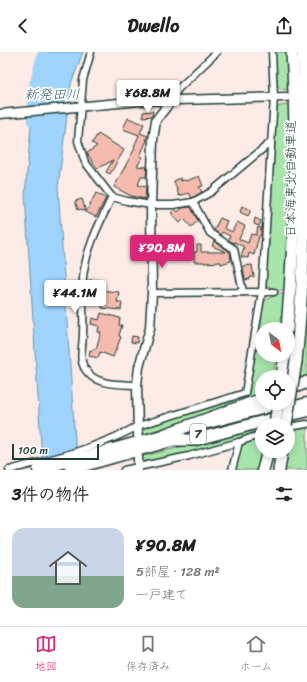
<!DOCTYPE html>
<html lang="ja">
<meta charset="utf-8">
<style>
body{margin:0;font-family:Sriracha,"Klee One",sans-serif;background:#f6f6f6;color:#222;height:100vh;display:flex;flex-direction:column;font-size:15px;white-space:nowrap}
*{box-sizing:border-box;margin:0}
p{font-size:13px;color:#767676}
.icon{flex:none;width:22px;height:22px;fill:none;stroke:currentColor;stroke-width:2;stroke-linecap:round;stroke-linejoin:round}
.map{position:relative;height:418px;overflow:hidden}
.sheet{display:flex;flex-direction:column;background:#fff;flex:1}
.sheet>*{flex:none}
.needle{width:26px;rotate:148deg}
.fabs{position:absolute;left:255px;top:270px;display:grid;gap:8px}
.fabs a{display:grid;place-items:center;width:40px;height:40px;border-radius:50%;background:#fff;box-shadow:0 2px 10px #0003;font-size:20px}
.scale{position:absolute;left:12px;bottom:10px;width:87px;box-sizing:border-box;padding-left:4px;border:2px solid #1f3d34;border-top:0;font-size:11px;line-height:14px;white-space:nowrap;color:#1f3d34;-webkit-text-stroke:3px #fff;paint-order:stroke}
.price{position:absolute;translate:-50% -34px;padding:0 9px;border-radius:4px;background:#fff;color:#222;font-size:13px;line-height:26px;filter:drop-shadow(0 1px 2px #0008)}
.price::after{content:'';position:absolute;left:50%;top:24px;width:12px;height:9px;margin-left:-6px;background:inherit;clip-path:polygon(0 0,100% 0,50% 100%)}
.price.current{background:#db2777;color:#fff}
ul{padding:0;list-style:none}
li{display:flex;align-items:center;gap:12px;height:100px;padding:0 12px}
li span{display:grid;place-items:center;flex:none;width:112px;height:80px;border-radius:12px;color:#555}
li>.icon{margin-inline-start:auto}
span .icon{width:48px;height:48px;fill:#fffc;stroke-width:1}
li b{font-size:17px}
h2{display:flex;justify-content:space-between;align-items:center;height:48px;padding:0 12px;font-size:17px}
header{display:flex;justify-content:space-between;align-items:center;height:52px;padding:0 12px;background:#fff;font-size:18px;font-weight:700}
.dock{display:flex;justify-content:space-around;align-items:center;height:56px;border-top:1px solid #e0e0e0;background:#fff;font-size:11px;color:#767676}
.dock a{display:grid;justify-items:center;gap:2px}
.dock .current{color:#db2777}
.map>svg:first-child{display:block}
.green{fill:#a8e5ab;stroke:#649170}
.water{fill:#9ed4fd;stroke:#6b98ad}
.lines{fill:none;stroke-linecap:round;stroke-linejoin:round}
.river{stroke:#9ed4fd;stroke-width:10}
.building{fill:#f5bbae;stroke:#1f3d34}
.minor-tunnel{stroke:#d0c8c3;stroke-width:6;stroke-dasharray:6 3;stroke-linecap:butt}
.minor-casing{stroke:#1f3d34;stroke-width:9}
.tertiary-casing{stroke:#1f3d34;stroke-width:11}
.trunk-casing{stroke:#1f3d34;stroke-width:13}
.motorway-casing{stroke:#1f3d34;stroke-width:14}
.minor{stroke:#fff;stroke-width:6}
.tertiary{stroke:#fff;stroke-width:8}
.trunk{stroke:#fff;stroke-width:10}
.motorway{stroke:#fff;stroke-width:11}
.motorway-bridge-casing{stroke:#1f3d34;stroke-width:14;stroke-linecap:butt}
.motorway-bridge{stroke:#fff;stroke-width:11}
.labels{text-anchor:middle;stroke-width:3.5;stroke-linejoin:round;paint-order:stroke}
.shield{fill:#fff;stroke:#627771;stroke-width:1}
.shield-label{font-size:12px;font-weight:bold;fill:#1f3d34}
.street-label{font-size:13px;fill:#1f3d34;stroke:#fff}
.water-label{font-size:14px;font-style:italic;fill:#3f6366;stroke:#fff}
</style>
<header><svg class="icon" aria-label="back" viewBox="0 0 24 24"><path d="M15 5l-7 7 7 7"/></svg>Dwello<svg class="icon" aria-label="share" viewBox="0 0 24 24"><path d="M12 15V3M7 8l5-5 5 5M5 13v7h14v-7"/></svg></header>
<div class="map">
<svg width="307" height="418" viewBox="0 0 307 418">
<rect width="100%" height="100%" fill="#fcebe7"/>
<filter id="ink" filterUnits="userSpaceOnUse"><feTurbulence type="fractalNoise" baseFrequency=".025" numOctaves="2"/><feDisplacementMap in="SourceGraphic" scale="8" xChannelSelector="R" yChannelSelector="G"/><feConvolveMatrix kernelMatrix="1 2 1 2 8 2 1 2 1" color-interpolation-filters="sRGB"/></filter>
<g filter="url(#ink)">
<g class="green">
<path d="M 274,0 L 287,0 L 289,38 L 281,37 L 276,32 Z"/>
<path d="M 288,53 L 290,54 L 291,147 L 285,238 L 274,238 L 274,237 L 265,232 L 276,58 L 279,54 Z"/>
<path d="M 274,241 L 286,241 L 281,277 L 262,277 L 262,303 L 276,303 L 273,325 L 262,325 L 262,344 L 153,379 L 141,385 L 140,376 L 247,342 L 261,251 L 275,243 Z"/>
<path d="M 307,241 L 307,326 L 298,330 Z"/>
<path d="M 262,375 L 262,380 L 204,399 L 143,412 L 140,410 L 140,405 Z"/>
<path d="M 307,376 L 307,418 L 285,418 L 291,379 Z"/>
<path d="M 262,384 L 262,395 L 258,418 L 234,418 C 241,394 237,393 262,384 Z"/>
</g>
<path class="water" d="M 43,0 L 83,0 L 71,32 L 58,135 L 77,418 L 44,418 L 41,392 L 25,143 L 34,39 Z"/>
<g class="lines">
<path class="river" d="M 32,69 L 32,41 L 43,0"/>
</g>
<g class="building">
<path d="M 153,59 L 152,64 L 143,65 L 143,60 Z"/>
<path d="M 128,66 L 144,72 L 140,81 L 148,84 L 146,87 L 147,88 L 140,104 L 143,105 L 137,114 L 147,115 L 146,125 L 141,125 L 138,133 L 146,135 L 145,147 L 131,144 L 114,135 L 135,96 L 134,95 L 139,83 L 123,77 Z"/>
<path d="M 98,82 L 124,98 L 110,122 L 106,120 L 113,108 L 97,117 L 87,101 L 97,94 L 92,91 Z"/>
<path d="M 199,124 L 203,134 L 199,135 L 202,140 L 192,146 L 189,141 L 179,144 L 174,129 L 180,126 L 181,129 L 185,128 L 186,129 Z"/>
<path d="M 96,141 L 106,146 L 96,165 L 86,160 Z"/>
<path d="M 82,147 L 86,160 L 81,157 L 78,158 L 75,149 Z"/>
<path d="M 242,154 L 251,158 L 248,164 L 240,160 Z"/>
<path d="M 191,155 L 198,169 L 191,175 L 184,167 L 180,171 L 171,161 L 175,157 L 178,160 L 182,156 Z"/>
<path d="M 220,166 L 227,169 L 224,176 L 232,180 L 237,170 L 245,174 L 239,187 L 248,191 L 251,182 L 256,183 L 258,175 L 261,176 L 261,182 L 260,184 L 259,184 L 254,203 L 249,201 L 248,206 L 241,205 L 244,195 L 234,190 L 234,191 L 228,188 L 230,184 L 222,180 L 220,183 L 214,178 Z"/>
<path d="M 255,166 L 261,169 L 259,174 L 254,172 Z"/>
<path d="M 214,189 L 230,200 L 231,209 L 221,212 L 221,210 L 204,211 L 204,210 L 194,210 L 194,200 L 197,200 L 197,193 L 201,193 L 201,200 L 226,200 L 212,194 Z"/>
<path d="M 252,213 L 254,225 L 250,225 L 250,227 L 245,228 L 243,214 Z"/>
<path d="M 89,228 L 99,228 L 99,235 L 89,236 Z"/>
<path d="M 98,238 L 119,240 L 117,250 L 122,250 L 121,258 L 102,256 L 104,246 L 98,246 Z"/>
<path d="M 101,261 L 120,266 L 119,273 L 122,273 L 119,284 L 121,285 L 113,305 L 100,300 L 98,306 L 89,304 L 90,298 L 92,299 L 93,297 L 96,297 L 101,280 L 98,280 L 99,274 L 91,272 L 92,266 L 99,268 Z"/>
<path d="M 132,284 L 138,285 L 137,291 L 131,290 Z"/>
</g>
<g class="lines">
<path class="minor-tunnel" d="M 274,240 L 291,239"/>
<g class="minor-casing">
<g id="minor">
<path d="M 91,0 L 83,28 L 78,89 L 85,110 L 112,145 L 127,149 L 151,153 L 173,153 L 193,150 L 211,140 L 271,90"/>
<path d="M 171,49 L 178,37 L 217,0"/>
<path d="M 112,145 C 100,170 86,197 83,225 C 82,244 84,262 83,281 C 83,296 77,309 88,321 C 99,334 122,332 137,333"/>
<path d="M 193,150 L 210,181 L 234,197 L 243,240"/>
<path d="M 152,241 L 274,240"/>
<path d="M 288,375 L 307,372"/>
<path d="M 9,418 C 53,407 98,396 138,374 L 245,341 L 262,240 L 274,45 L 272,0"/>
<path d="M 124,418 L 189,404 L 239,390 L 262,382"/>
<path d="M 232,418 L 239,390"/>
</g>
</g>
<g class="tertiary-casing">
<g id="tertiary">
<path d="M 0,62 L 140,49 L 286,45"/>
<path d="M 138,383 L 137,333 L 139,315 L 150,276 L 152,241 L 151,153 L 153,88 L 156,68 L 171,49"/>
<path d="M 138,405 L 138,418"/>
</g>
</g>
<g class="trunk-casing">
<g id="trunk">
<path d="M 282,358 L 307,351"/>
<path d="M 208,371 L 284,351"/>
<path d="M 38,418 L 173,380"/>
<path d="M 70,418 L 182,386"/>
</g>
</g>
<g class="motorway-casing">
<g id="motorway">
<path d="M 287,277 C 295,185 298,92 292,0"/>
<path d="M 296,309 C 303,243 305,176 305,109 C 305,73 305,36 303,0"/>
<path d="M 282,325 L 285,303"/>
<path d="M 288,338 L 307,330"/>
<path d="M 166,382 L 262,347"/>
<path d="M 175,388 L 194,388 L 268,368 L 307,359"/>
<path d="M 263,418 L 268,399"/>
<path d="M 279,418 L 282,399"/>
</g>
</g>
<use href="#minor" class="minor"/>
<use href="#tertiary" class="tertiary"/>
<use href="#trunk" class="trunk"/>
<use href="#motorway" class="motorway"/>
<g class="motorway-bridge-casing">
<g id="motorway-bridge">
<path d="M 275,373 L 278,351"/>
<path d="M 286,373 L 296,309"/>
</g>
</g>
<use href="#motorway-bridge" class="motorway-bridge"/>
</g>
</g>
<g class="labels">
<rect class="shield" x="190" y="372" width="16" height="20" rx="3"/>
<g class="shield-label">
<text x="198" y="386">7</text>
</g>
<g class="street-label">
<text transform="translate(290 127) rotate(-90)" y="5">日本海東北自動車道</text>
</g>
<g class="water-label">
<text x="52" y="47">新発田川</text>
</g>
</g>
</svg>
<div class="fabs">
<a><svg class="needle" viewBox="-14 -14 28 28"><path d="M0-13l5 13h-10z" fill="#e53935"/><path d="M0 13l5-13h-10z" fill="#767676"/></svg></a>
<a><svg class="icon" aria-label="locate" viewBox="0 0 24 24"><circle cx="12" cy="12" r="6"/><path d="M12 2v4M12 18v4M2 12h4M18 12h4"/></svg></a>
<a><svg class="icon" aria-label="layers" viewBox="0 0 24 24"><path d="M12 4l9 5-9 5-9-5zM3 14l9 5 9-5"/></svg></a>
</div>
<div class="scale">100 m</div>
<b class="price" style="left:148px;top:62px">¥68.8M</b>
<b class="price current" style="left:162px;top:217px">¥90.8M</b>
<b class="price" style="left:75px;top:262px">¥44.1M</b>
</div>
<section class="sheet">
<h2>3件の物件<svg class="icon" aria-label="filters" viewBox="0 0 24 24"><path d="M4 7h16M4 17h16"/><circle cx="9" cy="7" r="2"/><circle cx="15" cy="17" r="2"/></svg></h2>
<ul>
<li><span style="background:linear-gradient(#c9d6e8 60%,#7fa58c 0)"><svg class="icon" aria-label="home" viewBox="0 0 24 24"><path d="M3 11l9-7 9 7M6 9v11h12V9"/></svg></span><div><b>¥90.8M</b><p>5部屋 · 128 m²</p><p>一戸建て</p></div></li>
</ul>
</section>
<nav class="dock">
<a class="current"><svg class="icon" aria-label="map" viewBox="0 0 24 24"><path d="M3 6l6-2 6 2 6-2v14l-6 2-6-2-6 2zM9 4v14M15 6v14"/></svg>地図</a>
<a><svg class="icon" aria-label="saved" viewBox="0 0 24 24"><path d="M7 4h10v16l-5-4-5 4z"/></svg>保存済み</a>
<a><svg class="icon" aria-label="home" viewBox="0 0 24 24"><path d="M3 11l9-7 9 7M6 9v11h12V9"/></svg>ホーム</a>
</nav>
